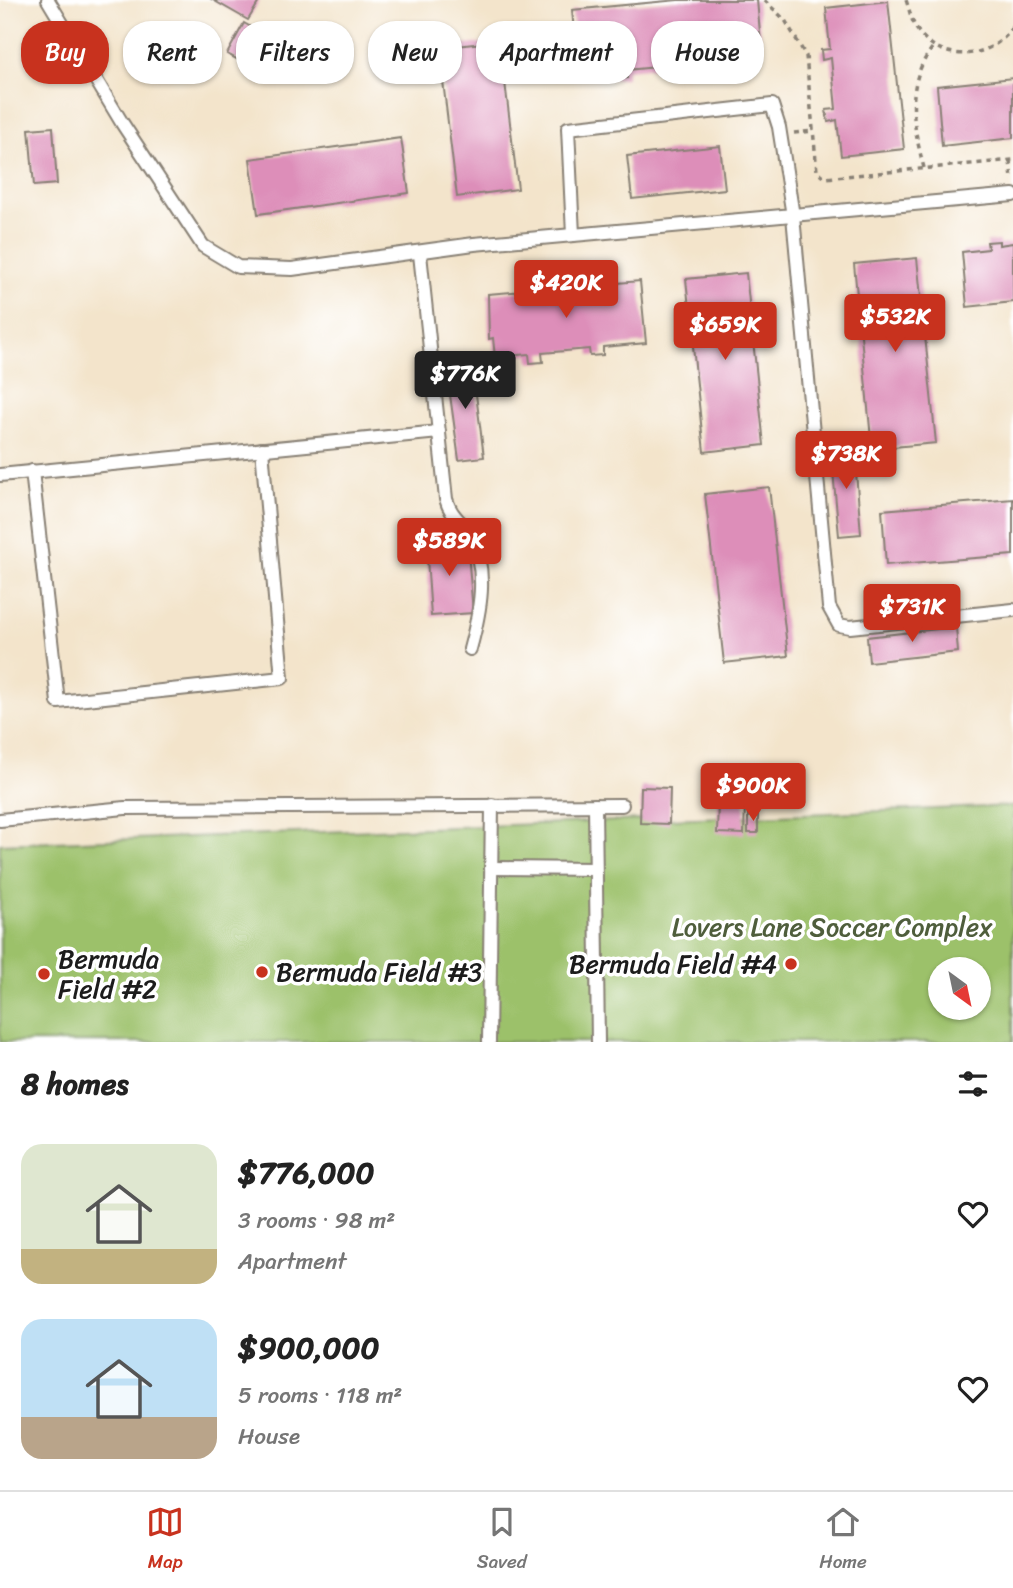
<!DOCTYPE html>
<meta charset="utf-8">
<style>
body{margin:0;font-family:Sriracha,sans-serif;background:#f6f6f6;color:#222;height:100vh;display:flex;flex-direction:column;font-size:26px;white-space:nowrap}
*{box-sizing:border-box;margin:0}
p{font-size:23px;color:#767676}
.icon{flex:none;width:38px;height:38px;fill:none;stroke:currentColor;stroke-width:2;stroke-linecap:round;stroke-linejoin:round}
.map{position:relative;height:1042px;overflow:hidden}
.details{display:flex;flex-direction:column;background:#fff;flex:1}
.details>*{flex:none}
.guide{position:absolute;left:21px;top:21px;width:971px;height:63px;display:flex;gap:14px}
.needle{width:46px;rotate:147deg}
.buttons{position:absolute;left:928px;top:957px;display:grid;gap:14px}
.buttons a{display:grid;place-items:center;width:63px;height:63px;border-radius:50%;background:#fff;box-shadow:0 2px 5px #0004;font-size:35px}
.price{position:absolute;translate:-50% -60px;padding:0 16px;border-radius:7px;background:#c8321e;color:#fff;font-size:23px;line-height:46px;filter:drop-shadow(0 2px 4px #0008)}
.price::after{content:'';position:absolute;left:50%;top:42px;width:21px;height:16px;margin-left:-10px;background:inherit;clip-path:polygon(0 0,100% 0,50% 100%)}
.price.on{background:#222;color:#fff}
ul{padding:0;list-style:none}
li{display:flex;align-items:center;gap:21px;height:175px;padding:0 21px}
li span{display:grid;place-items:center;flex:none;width:196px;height:140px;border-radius:21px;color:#555}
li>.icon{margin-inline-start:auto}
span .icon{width:84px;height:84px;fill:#fffc;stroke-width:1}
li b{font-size:30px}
h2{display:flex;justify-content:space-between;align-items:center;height:84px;padding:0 21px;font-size:30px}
.pill{padding:0 24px;border-radius:28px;background:#fff;box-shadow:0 2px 5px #0004;font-size:24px;line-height:63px}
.pill.on{background:#c8321e;color:#fff}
.menu{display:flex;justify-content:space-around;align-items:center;height:98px;border-top:2px solid #e0e0e0;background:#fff;font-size:19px;color:#767676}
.menu a{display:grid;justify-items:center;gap:4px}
.menu .on{color:#c8321e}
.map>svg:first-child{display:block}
.green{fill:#9cc16b;stroke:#5c6e44;stroke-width:2;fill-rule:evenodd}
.building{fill:#dd8eb9}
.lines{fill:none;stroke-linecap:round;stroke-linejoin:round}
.lane-casing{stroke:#888074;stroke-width:16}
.path{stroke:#888074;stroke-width:3.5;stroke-dasharray:5 5;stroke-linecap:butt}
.lane{stroke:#fff;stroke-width:12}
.poi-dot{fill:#c8321e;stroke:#fff;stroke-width:2.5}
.labels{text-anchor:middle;stroke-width:7;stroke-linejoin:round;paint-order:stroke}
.park-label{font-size:26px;fill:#4f5e3c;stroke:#fff}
.poi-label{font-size:26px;fill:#1c1c1c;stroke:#fff;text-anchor:start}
</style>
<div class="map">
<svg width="1013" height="1042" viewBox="0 0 1013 1042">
<rect width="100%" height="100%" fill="#fff"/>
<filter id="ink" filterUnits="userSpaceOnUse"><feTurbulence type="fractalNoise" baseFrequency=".0143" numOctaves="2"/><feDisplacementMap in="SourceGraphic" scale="14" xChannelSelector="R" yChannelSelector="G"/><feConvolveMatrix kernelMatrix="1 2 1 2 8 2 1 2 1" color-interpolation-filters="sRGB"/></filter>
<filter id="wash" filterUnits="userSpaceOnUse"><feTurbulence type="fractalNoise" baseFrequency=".00686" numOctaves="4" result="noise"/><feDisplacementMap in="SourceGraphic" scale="28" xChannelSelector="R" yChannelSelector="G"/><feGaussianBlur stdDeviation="1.57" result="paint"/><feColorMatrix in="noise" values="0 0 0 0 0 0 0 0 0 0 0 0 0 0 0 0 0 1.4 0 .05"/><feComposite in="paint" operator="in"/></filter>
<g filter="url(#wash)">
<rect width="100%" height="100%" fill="#f3e4cb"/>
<path class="green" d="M 1013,806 L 1013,1042 L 0,1042 L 0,844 ZM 940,970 L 978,970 L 978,1008 L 940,1008 Z"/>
<g id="blocks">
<g class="building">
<path d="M 213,0 L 260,0 L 248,20 Z"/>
<path d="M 678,0 L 757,0 L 762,55 L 718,59 L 718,69 L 707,70 L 707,62 L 627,70 L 627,78 L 614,79 L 613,70 L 578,74 L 572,10 Z"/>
<path d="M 888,1 L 904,149 L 841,156 L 837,120 L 828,122 L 826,110 L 836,109 L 831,58 L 822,60 L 821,50 L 830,49 L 826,8 Z"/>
<path d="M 244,23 L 263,34 L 246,64 L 227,54 Z"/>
<path d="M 500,41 L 518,189 L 457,197 L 439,48 Z"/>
<path d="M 1013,78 L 1013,138 L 942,146 L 937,86 Z"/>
<path d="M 53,127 L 57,184 L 34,186 L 29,129 Z"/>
<path d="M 401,138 L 409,193 L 258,214 L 250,159 Z"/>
<path d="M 720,146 L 725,189 L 632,199 L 627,156 Z"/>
<path d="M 999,241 L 999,245 L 1013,243 L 1013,302 L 967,307 L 962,252 L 988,249 L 987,242 Z"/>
<path d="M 917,258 L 936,443 L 872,449 L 854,264 Z"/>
<path d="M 746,273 L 764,445 L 704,452 L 686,279 Z"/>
<path d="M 640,281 L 646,343 L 603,347 L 603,355 L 590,356 L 589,349 L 542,353 L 543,362 L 530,363 L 529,354 L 495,357 L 493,338 L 489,339 L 488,294 Z"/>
<path d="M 472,363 L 484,457 L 459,460 L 446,366 Z"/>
<path d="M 854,447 L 861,534 L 839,536 L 831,449 Z"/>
<path d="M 769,487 L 788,656 L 724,663 L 705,494 Z"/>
<path d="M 1013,499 L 1013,555 L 886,565 L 882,510 Z"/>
<path d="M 467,540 L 473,613 L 431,616 L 426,544 Z"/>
<path d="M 956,627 L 958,652 L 869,662 L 867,637 Z"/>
<path d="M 719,773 L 746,773 L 744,834 L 717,833 Z"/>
<path d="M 641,787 L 670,788 L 669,824 L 640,823 Z"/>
<rect x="748" y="813" width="10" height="20"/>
</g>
</g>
</g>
<g filter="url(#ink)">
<use href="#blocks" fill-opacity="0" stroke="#888074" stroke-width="2"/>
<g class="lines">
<g class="lane-casing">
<g id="lane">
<path d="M 48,0 L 122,123 L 203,246 L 238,267 L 292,269 L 474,244 L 1013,195"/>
<path d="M 573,235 L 568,128 L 772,105 L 779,127 L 793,216 L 829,607 L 839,625 L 850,627 L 1013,610"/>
<path d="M 420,254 L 446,499 C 451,517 461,520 470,535 C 489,571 480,612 470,649"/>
<path d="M 32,471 L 58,702 L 282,678 L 262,449"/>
<path d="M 0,475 L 439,432"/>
<path d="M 595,805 L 598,1042"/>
<path d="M 0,820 L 125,808 L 622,805"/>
<path d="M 491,868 L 595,869"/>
<path d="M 489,1042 L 492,805"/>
</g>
</g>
<g class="path">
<path d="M 764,0 L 785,20 L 806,56 L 817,171 L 825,178 L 1013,160"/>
<path d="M 906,0 C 910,11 911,21 918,31 C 942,64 991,60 1013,27"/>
<path d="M 794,133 L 813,131"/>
<path d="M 1010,161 L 1012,179"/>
<path d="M 924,168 C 913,126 904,84 933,47"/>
</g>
<use href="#lane" class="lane"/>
</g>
</g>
<g class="poi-dot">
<circle cx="791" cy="964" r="7"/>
<circle cx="262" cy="972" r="7"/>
<circle cx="44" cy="974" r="7"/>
</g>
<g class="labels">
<g class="park-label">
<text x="832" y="936">Lovers Lane Soccer Complex</text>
</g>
<g class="poi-label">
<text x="58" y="968">Bermuda<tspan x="58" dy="30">Field #2</tspan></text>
<text x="777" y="973" text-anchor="end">Bermuda Field #4</text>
<text x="276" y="981">Bermuda Field #3</text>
</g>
</g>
</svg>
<div class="buttons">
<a><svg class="needle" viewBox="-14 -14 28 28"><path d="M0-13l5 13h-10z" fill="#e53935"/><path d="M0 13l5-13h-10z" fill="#767676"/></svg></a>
</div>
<b class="price" style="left:566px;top:320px">$420K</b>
<b class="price" style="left:895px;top:354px">$532K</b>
<b class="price" style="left:725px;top:362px">$659K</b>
<b class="price on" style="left:465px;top:411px">$776K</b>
<b class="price" style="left:846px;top:491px">$738K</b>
<b class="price" style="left:449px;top:578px">$589K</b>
<b class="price" style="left:912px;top:644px">$731K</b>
<b class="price" style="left:753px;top:823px">$900K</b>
<div class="guide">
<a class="pill on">Buy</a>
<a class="pill">Rent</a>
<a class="pill">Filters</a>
<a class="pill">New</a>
<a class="pill">Apartment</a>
<a class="pill">House</a>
</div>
</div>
<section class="details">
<h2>8 homes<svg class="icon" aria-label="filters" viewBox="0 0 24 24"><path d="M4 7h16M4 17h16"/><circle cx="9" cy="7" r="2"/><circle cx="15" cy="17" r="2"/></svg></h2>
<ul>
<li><span style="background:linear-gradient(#dfe7d0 75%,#c2b280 0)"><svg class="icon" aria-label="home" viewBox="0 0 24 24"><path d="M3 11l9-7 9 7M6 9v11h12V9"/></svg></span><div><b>$776,000</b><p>3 rooms · 98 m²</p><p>Apartment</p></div><svg class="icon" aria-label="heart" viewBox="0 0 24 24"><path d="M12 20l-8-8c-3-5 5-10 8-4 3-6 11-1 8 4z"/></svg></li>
<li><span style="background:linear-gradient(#bfe0f5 70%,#b9a48a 0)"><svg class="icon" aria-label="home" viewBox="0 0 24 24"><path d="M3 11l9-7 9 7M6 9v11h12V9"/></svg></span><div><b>$900,000</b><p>5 rooms · 118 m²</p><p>House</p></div><svg class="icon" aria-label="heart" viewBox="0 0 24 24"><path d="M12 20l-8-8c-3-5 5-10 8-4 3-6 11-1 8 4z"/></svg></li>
</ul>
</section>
<nav class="menu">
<a class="on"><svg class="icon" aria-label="map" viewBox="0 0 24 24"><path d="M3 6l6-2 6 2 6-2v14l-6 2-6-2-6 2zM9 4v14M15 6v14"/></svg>Map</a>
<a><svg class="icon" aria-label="saved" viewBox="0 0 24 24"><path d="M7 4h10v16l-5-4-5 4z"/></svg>Saved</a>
<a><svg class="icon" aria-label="home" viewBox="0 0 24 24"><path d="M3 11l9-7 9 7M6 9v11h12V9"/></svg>Home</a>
</nav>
